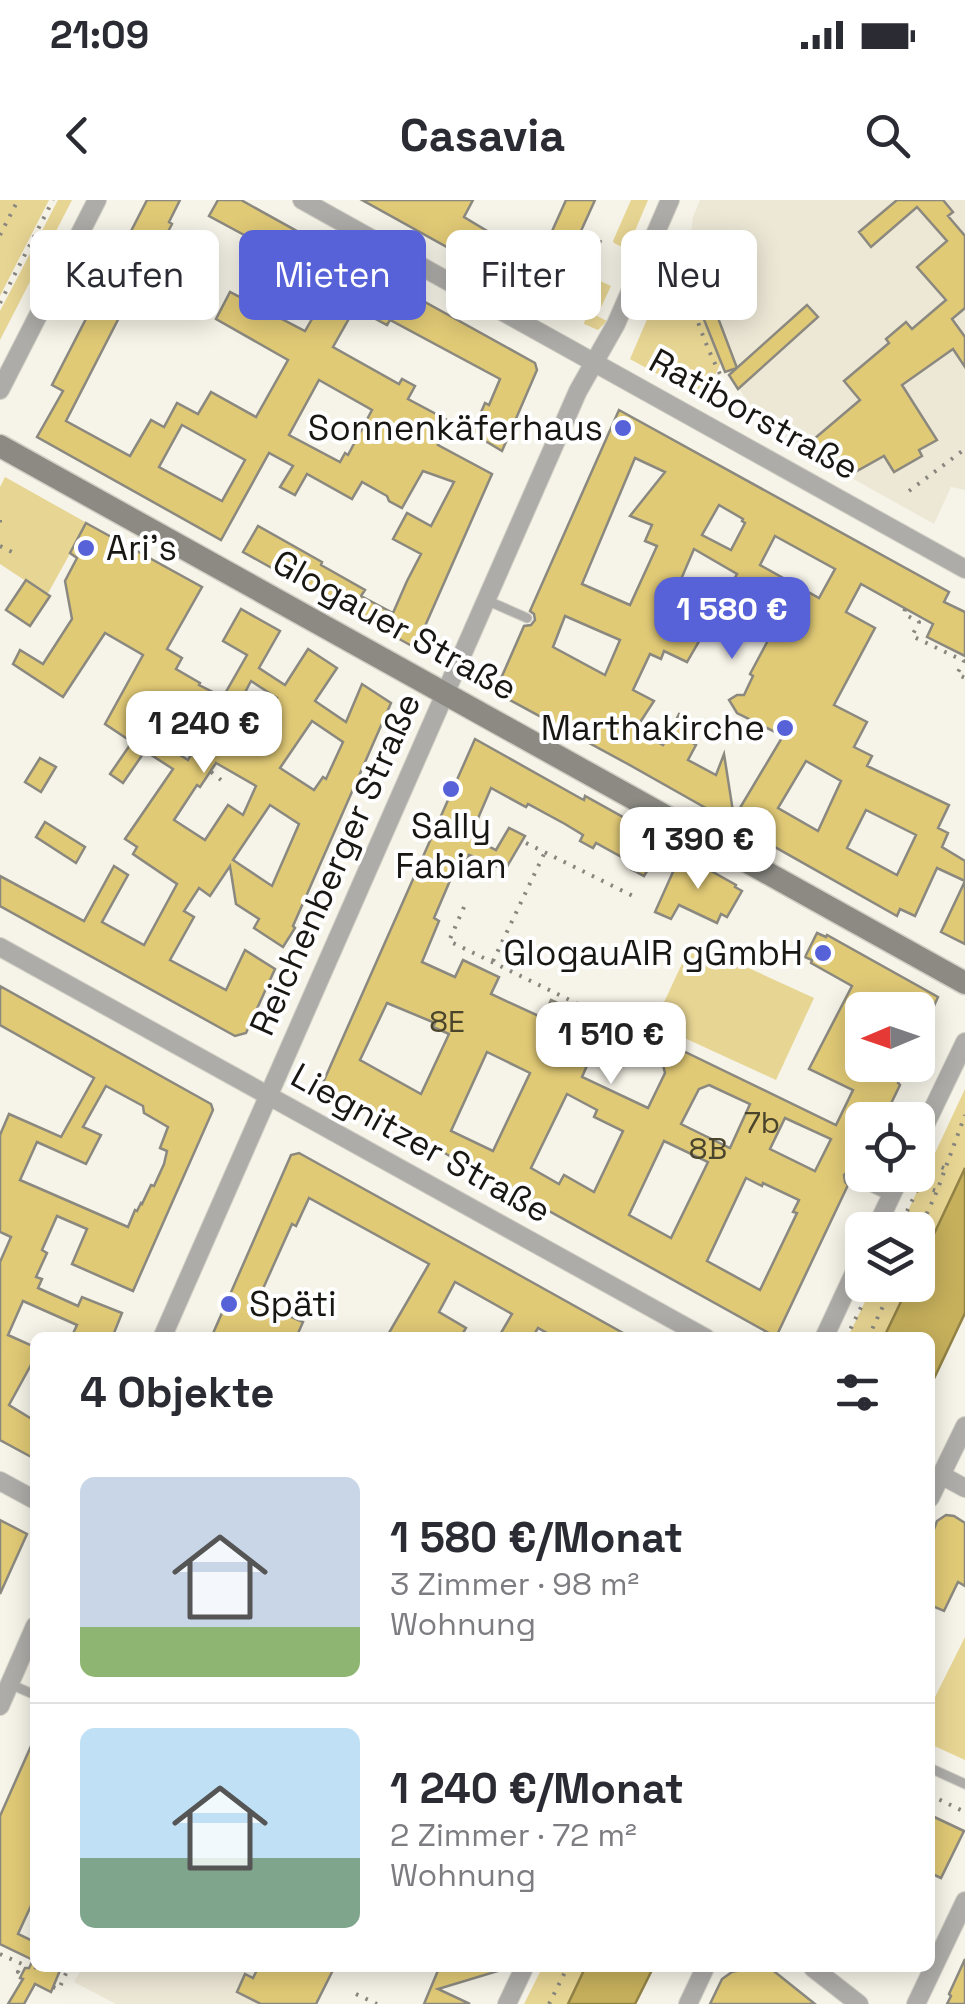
<!DOCTYPE html>
<html lang="de">
<meta charset="utf-8">
<style>
body{margin:0;font-family:"Space Grotesk",sans-serif;background:#f7f7f7;color:#2b2b33;height:100vh;display:flex;flex-direction:column;font-size:38px;white-space:nowrap}
*{box-sizing:border-box;margin:0}
p{font-size:32px;color:#7c7c81}
.icon{flex:none;width:55px;height:55px;fill:none;stroke:currentColor;stroke-width:2;stroke-linecap:round;stroke-linejoin:round}
.map{position:relative;flex:1;overflow:hidden}
.side{position:absolute;left:30px;top:1132px;width:905px;height:640px;display:flex;flex-direction:column;background:#fff;border-radius:15px;box-shadow:0 5px 25px #0003}
.side>*{flex:none}
.guide{position:absolute;left:30px;top:30px;width:905px;height:90px;display:flex;gap:20px}
.needle{width:65px;rotate:268deg}
.fabs{position:absolute;left:845px;top:792px;display:grid;gap:20px}
.fabs a{display:grid;place-items:center;width:90px;height:90px;border-radius:15px;background:#fff;box-shadow:0 5px 25px #0003;font-size:50px}
.price{position:absolute;translate:-50% -85px;padding:0 22px;border-radius:20px;background:#fff;color:#222;font-size:32px;line-height:65px;filter:drop-shadow(0 2px 5px #0008)}
.price::after{content:'';position:absolute;left:50%;top:60px;width:30px;height:22px;margin-left:-15px;background:inherit;clip-path:polygon(0 0,100% 0,50% 100%)}
.price.active{background:#5762d9;color:#fff}
ul{padding:0;list-style:none}
li{display:flex;align-items:center;gap:30px;height:250px;padding:0 50px}
li+li{border-top:2px solid #e1e1e2}
li span{display:grid;place-items:center;flex:none;width:280px;height:200px;border-radius:15px;color:#555}
li>.icon{margin-inline-start:auto}
span .icon{width:120px;height:120px;fill:#fffc;stroke-width:1}
li b{font-size:42px}
h2{display:flex;justify-content:space-between;align-items:center;height:120px;padding:0 50px;font-size:42px}
.tag{padding:0 35px;border-radius:15px;background:#fff;box-shadow:0 5px 25px #0003;font-size:35px;line-height:90px}
.tag.active{background:#5762d9;color:#fff}
.status{display:flex;justify-content:space-between;align-items:center;height:70px;padding:0 50px;background:#fff;direction:ltr}
.status svg{height:28px;fill:currentColor}
header{display:flex;justify-content:space-between;align-items:center;height:130px;padding:0 50px;background:#fff;font-size:45px;font-weight:700}
.map>svg:first-child{display:block}
.built{fill:#ede8d6}
.green{fill:#e7d593}
.water{fill:#c6b05c;stroke:#928246;stroke-width:2.5}
.building{fill:#e1ca76;stroke:#8b897f;stroke-width:2.5;fill-rule:evenodd}
.lines{fill:none;stroke-linecap:round;stroke-linejoin:round}
.lane-casing{stroke:#d2d0c6;stroke-width:11}
.street-casing{stroke:#d2d0c6;stroke-width:20}
.secondary-casing{stroke:#d2d0c6;stroke-width:25}
.path{stroke:#88867f;stroke-width:4;stroke-dasharray:2.5 8;stroke-linecap:butt}
.lane{stroke:#adaca8;stroke-width:9}
.street{stroke:#adaca8;stroke-width:18}
.secondary{stroke:#8c8a83;stroke-width:22}
.poi-dot{fill:#5762d9;stroke:#fff;stroke-width:4}
.labels{text-anchor:middle;stroke-width:8;stroke-linejoin:round;paint-order:stroke}
.number-label{font-size:30px;fill:#4a442c}
.street-label{font-size:35px;fill:#181713;stroke:#fff}
.poi-label{font-size:35px;fill:#181713;stroke:#fff;text-anchor:end}
</style>
<div class="status"><b>21:09</b><svg viewBox="0 0 49 12"><path d="M0 12V9h3v3zM5 12V6h3v6zM10 12V3h3v9zM15 12V0h3v12zM26 1h20v11H26zM47 4h2v5h-2z"/></svg></div>
<header><svg class="icon" aria-label="back" viewBox="0 0 24 24"><path d="M15 5l-7 7 7 7"/></svg>Casavia<svg class="icon" aria-label="search" viewBox="0 0 24 24"><circle cx="10" cy="10" r="6"/><path d="M15 15l6 6"/></svg></header>
<div class="map">
<svg width="965" height="1804" viewBox="0 0 965 1804">
<rect width="100%" height="100%" fill="#f6f3e8"/>
<g class="built">
<path d="M 700,0 L 965,0 L 965,290 L 951,287 L 934,324 L 789,243 L 776,234 L 750,205 L 721,162 L 701,112 L 692,72 L 690,43 L 693,17 Z"/>
<path d="M 82,1768 L 334,1768 L 316,1804 L 116,1804 L 74,1782 Z"/>
</g>
<g class="green">
<path d="M 0,0 L 49,0 L 0,96 Z"/>
<path d="M 58,0 L 72,0 L 0,140 L 0,111 Z"/>
<path d="M 631,0 L 648,0 L 629,45 L 624,43 L 622,47 L 614,43 L 613,41 Z"/>
<path d="M 670,66 L 692,72 L 701,112 L 721,162 L 704,200 L 630,159 Z"/>
<path d="M 598,80 L 611,86 L 597,116 L 607,121 L 598,130 L 584,124 L 589,104 L 585,102 L 595,81 Z"/>
<path d="M 5,277 L 87,323 L 47,395 L 0,364 L 0,287 Z"/>
<path d="M 692,742 L 814,798 L 776,880 L 654,824 Z"/>
<path d="M 965,889 L 965,968 L 918,1068 L 918,1030 L 899,1030 Z"/>
<path d="M 873,1085 L 909,1085 L 884,1137 L 848,1137 Z"/>
<path d="M 965,1437 L 965,1560 L 930,1544 L 930,1507 Z"/>
<path d="M 542,1768 L 585,1768 L 568,1804 L 524,1804 Z"/>
</g>
<g class="water">
<path d="M 965,968 L 965,1113 L 930,1187 L 930,1138 L 884,1137 L 909,1085 L 918,1085 L 918,1068 Z"/>
<path d="M 585,1768 L 653,1768 L 635,1804 L 568,1804 Z"/>
</g>
<g class="building">
<path d="M 147,0 L 180,0 L 169,22 L 172,24 L 147,72 L 143,71 L 66,221 L 130,256 L 151,220 L 164,227 L 177,203 L 198,214 L 211,192 L 256,217 L 288,160 L 216,119 L 230,92 L 305,131 L 328,91 L 294,72 L 298,64 L 209,16 L 218,0 L 241,0 L 535,163 L 537,170 L 502,251 L 472,233 L 485,203 L 489,205 L 500,179 L 390,120 L 387,125 L 355,108 L 333,147 L 399,184 L 402,179 L 415,186 L 408,199 L 451,222 L 438,245 L 492,274 L 418,442 L 410,445 L 243,352 L 258,326 L 322,362 L 321,365 L 365,390 L 361,396 L 393,413 L 407,381 L 421,354 L 393,339 L 407,313 L 431,326 L 454,282 L 423,271 L 402,308 L 389,301 L 387,296 L 362,282 L 352,299 L 307,274 L 295,295 L 280,287 L 293,266 L 269,253 L 221,340 L 37,237 L 63,191 L 52,185 ZM 319,180 L 372,210 L 348,255 L 345,253 L 340,262 L 289,235 ZM 182,225 L 245,260 L 222,301 L 159,267 Z"/>
<path d="M 362,0 L 473,0 L 464,17 L 512,46 L 540,58 L 566,0 L 595,0 L 557,84 L 522,69 L 518,78 L 474,58 L 472,61 Z"/>
<path d="M 897,0 L 943,0 L 953,12 L 948,16 L 965,36 L 965,108 L 952,119 L 965,137 L 965,167 L 953,149 L 902,185 L 937,240 L 919,250 L 922,256 L 894,272 L 884,256 L 848,276 L 801,250 L 860,200 L 844,181 L 889,143 L 886,139 L 906,122 L 912,129 L 946,100 L 917,67 L 947,41 L 917,7 L 871,47 L 859,32 Z"/>
<path d="M 712,102 L 737,168 L 725,172 L 701,112 Z"/>
<path d="M 807,105 L 818,117 L 738,189 L 729,175 Z"/>
<path d="M 619,210 L 949,392 L 944,402 L 965,412 L 965,456 L 927,437 L 933,424 L 861,384 L 846,412 L 875,428 L 834,505 L 867,522 L 854,547 L 872,556 L 867,566 L 949,605 L 938,628 L 948,633 L 942,647 L 965,661 L 965,744 L 941,732 L 965,681 L 937,668 L 915,716 L 900,709 L 897,716 L 626,563 L 495,492 L 524,426 L 531,425 L 535,420 L 534,414 L 530,411 ZM 635,258 L 665,272 L 630,316 L 652,325 L 645,341 L 657,346 L 630,405 L 582,384 ZM 719,305 L 743,319 L 742,321 L 745,323 L 731,350 L 702,335 ZM 775,336 L 835,369 L 819,398 L 760,365 ZM 694,349 L 737,374 L 716,411 L 730,418 L 742,394 L 781,416 L 750,474 L 753,476 L 744,495 L 737,495 L 729,500 L 737,513 L 783,536 L 734,618 L 724,554 L 716,575 L 688,560 L 696,545 L 684,538 L 692,522 L 679,514 L 663,545 L 635,530 L 654,501 L 633,490 L 650,454 L 661,459 L 664,451 L 687,462 L 702,436 L 664,419 ZM 565,416 L 620,440 L 605,475 L 553,447 ZM 806,561 L 841,581 L 818,631 L 778,608 ZM 866,610 L 916,635 L 897,675 L 847,648 Z"/>
<path d="M 86,323 L 202,387 L 167,449 L 182,458 L 176,469 L 200,483 L 199,485 L 223,497 L 247,455 L 223,441 L 241,409 L 280,431 L 259,468 L 285,485 L 308,449 L 337,468 L 315,501 L 346,522 L 362,484 L 391,503 L 293,726 L 295,728 L 283,747 L 254,728 L 259,719 L 236,704 L 230,666 L 210,696 L 199,688 L 184,711 L 194,717 L 170,760 L 226,790 L 245,750 L 275,769 L 246,833 L 235,836 L 0,706 L 0,676 L 84,721 L 114,666 L 128,675 L 102,722 L 144,745 L 177,684 L 133,654 L 137,647 L 125,639 L 173,569 L 145,551 L 123,583 L 110,574 L 132,542 L 105,524 L 143,455 L 105,433 L 63,497 L 13,464 L 20,450 L 43,464 L 72,419 L 65,381 L 77,358 L 70,353 ZM 251,481 L 277,498 L 256,547 L 225,531 ZM 161,495 L 208,524 L 188,560 L 142,531 ZM 312,521 L 343,542 L 326,579 L 323,577 L 314,590 L 280,568 ZM 216,563 L 256,586 L 243,615 L 228,605 L 205,640 L 174,620 L 197,585 L 200,587 ZM 270,605 L 299,624 L 272,686 L 233,660 Z"/>
<path d="M 26,380 L 50,396 L 30,426 L 6,410 Z"/>
<path d="M 475,539 L 580,598 L 584,600 L 585,596 L 666,641 L 644,676 L 631,669 L 634,664 L 596,643 L 593,648 L 580,641 L 583,635 L 565,624 L 528,604 L 526,607 L 491,588 L 470,637 L 496,650 L 509,628 L 525,636 L 505,670 L 469,655 L 465,665 L 458,662 L 434,718 L 439,721 L 422,762 L 455,777 L 463,760 L 499,777 L 491,794 L 543,818 L 551,800 L 588,817 L 579,835 L 597,843 L 582,877 L 648,908 L 665,873 L 662,861 L 616,840 L 629,813 L 648,822 L 644,832 L 836,925 L 853,890 L 809,869 L 852,786 L 811,763 L 812,760 L 805,757 L 817,733 L 826,737 L 827,735 L 938,797 L 918,841 L 918,810 L 894,810 L 868,798 L 851,829 L 862,835 L 862,865 L 906,865 L 898,883 L 900,885 L 883,920 L 862,920 L 862,956 L 855,971 L 848,971 L 844,975 L 845,982 L 848,985 L 776,1137 L 322,885 ZM 387,803 L 435,823 L 433,827 L 449,834 L 421,894 L 360,860 ZM 487,852 L 530,873 L 493,951 L 451,931 ZM 709,885 L 750,904 L 730,948 L 681,924 L 699,889 ZM 567,894 L 597,910 L 594,917 L 623,931 L 594,992 L 564,975 L 559,984 L 531,968 ZM 785,918 L 831,939 L 815,971 L 770,949 ZM 664,941 L 708,962 L 671,1038 L 629,1015 ZM 746,978 L 762,986 L 763,983 L 799,1000 L 793,1012 L 797,1013 L 760,1090 L 707,1061 Z"/>
<path d="M 40,558 L 56,567 L 41,592 L 25,582 Z"/>
<path d="M 45,622 L 85,647 L 76,663 L 36,637 Z"/>
<path d="M 681,654 L 736,685 L 735,687 L 742,691 L 727,717 L 721,714 L 717,723 L 679,705 L 671,719 L 655,712 Z"/>
<path d="M 0,786 L 211,904 L 213,910 L 133,1091 L 72,1064 L 87,1029 L 57,1016 L 42,1050 L 47,1053 L 36,1077 L 42,1079 L 38,1088 L 78,1106 L 82,1097 L 122,1113 L 112,1138 L 71,1138 L 77,1125 L 23,1101 L 8,1135 L 35,1147 L 35,1167 L 31,1165 L 9,1205 L 35,1221 L 35,1259 L 0,1240 L 0,1062 L 11,1037 L 0,1032 L 0,935 L 9,914 L 61,937 L 94,878 L 0,825 ZM 106,886 L 143,906 L 144,913 L 168,927 L 160,948 L 167,951 L 164,964 L 154,986 L 151,985 L 142,1004 L 141,1003 L 137,1011 L 135,1010 L 128,1027 L 20,980 L 37,942 L 86,964 L 101,935 L 83,927 Z"/>
<path d="M 299,953 L 521,1076 L 632,1138 L 556,1138 L 538,1128 L 532,1138 L 498,1138 L 512,1114 L 455,1082 L 439,1112 L 466,1128 L 460,1138 L 386,1138 L 429,1064 L 309,998 L 296,1026 L 292,1024 L 257,1102 L 303,1122 L 296,1138 L 211,1138 L 291,955 Z"/>
<path d="M 946,1315 L 954,1316 L 965,1323 L 965,1386 L 958,1382 L 944,1411 L 930,1405 L 930,1340 L 937,1321 Z"/>
<path d="M 0,1320 L 27,1334 L 0,1394 Z"/>
<path d="M 35,1537 L 35,1697 L 18,1734 L 35,1742 L 35,1768 L 61,1768 L 51,1792 L 35,1784 L 24,1804 L 8,1804 L 23,1779 L 20,1778 L 25,1768 L 29,1768 L 33,1760 L 0,1744 L 0,1616 Z"/>
<path d="M 930,1615 L 964,1631 L 941,1678 L 930,1673 Z"/>
<path d="M 965,1759 L 965,1804 L 947,1804 L 951,1796 L 949,1794 Z"/>
<path d="M 258,1768 L 334,1768 L 316,1804 L 261,1804 L 237,1792 L 245,1774 L 253,1778 Z"/>
<path d="M 439,1768 L 497,1768 L 498,1771 L 438,1789 L 470,1804 L 424,1804 Z"/>
<path d="M 751,1768 L 770,1768 L 815,1804 L 710,1804 L 722,1779 L 732,1772 Z"/>
</g>
<g class="lines">
<g class="lane-casing">
<g id="lane">
<path d="M 486,400 L 527,418"/>
<path d="M 852,978 L 890,996"/>
<path d="M 10,1484 L 35,1495"/>
<path d="M 930,1568 L 965,1584"/>
</g>
</g>
<g class="street-casing">
<g id="street">
<path d="M 302,0 L 965,369"/>
<path d="M 0,190 L 97,0"/>
<path d="M 0,747 L 706,1138"/>
<path d="M 918,940 L 965,842"/>
<path d="M 875,1030 L 901,975"/>
<path d="M 162,1138 L 578,191 L 616,124 L 670,0"/>
<path d="M 824,1138 L 862,1056"/>
<path d="M 941,1275 L 965,1288"/>
<path d="M 0,1281 L 35,1300"/>
<path d="M 930,1298 L 965,1226"/>
<path d="M 0,1506 L 35,1426"/>
<path d="M 813,1768 L 859,1804"/>
<path d="M 507,1804 L 524,1768"/>
<path d="M 688,1804 L 705,1768"/>
<path d="M 916,1804 L 965,1701"/>
</g>
</g>
<g class="secondary-casing">
<path id="secondary" d="M 0,246 L 965,783"/>
</g>
<g class="path">
<path d="M 580,33 L 605,44"/>
<path d="M 0,35 L 18,0"/>
<path d="M 684,62 C 686,97 706,147 722,178"/>
<path d="M 567,63 L 591,74"/>
<path d="M 0,103 L 53,0"/>
<path d="M 909,291 L 965,249"/>
<path d="M 0,320 L 0,324"/>
<path d="M 0,346 L 18,355"/>
<path d="M 905,409 L 904,414 L 919,422 L 912,436 L 964,461 L 957,474 L 965,478"/>
<path d="M 180,530 L 185,550 L 191,555"/>
<path d="M 211,572 L 221,580"/>
<path d="M 526,643 L 637,698"/>
<path d="M 464,707 L 449,741 L 584,807"/>
<path d="M 493,761 L 545,652"/>
<path d="M 932,963 L 946,969"/>
<path d="M 898,1030 L 919,986 L 937,991"/>
<path d="M 918,1033 L 937,991 L 965,915"/>
<path d="M 846,1138 L 872,1085"/>
<path d="M 868,1138 L 893,1085"/>
<path d="M 930,1595 L 965,1612"/>
<path d="M 0,1754 L 22,1764 L 18,1772 L 22,1773"/>
<path d="M 53,1787 L 59,1789 L 67,1771 L 64,1772"/>
<path d="M 356,1794 L 377,1804"/>
<path d="M 549,1804 L 567,1768"/>
</g>
<use href="#lane" class="lane"/>
<use href="#street" class="street"/>
<use href="#secondary" class="secondary"/>
</g>
<g class="poi-dot">
<circle cx="623" cy="228" r="10"/>
<circle cx="86" cy="348" r="10"/>
<circle cx="785" cy="528" r="10"/>
<circle cx="451" cy="589" r="10"/>
<circle cx="823" cy="753" r="10"/>
<circle cx="229" cy="1104" r="10"/>
</g>
<g class="labels">
<g class="number-label">
<text x="447" y="832">8E</text>
<text x="762" y="933">7b</text>
<text x="708" y="959">8B</text>
</g>
<g class="street-label">
<text transform="translate(754 214) rotate(29)" y="12">Ratiborstraße</text>
<text transform="translate(395 425) rotate(29)" y="12">Glogauer Straße</text>
<text transform="translate(335 664) rotate(-66)" y="12">Reichenberger Straße</text>
<text transform="translate(421 943) rotate(29)" y="12">Liegnitzer Straße</text>
</g>
<g class="poi-label">
<text x="603" y="240">Sonnenkäferhaus</text>
<text x="106" y="360" text-anchor="start">Ari's</text>
<text x="765" y="540">Marthakirche</text>
<text x="451" y="638" text-anchor="middle">Sally<tspan x="451" dy="40">Fabian</tspan></text>
<text x="803" y="765">GlogauAIR gGmbH</text>
<text x="249" y="1116" text-anchor="start">Späti</text>
</g>
</g>
</svg>
<div class="fabs">
<a><svg class="needle" viewBox="-14 -14 28 28"><path d="M0-13l5 13h-10z" fill="#e53935"/><path d="M0 13l5-13h-10z" fill="#7c7c81"/></svg></a>
<a><svg class="icon" aria-label="locate" viewBox="0 0 24 24"><circle cx="12" cy="12" r="6"/><path d="M12 2v4M12 18v4M2 12h4M18 12h4"/></svg></a>
<a><svg class="icon" aria-label="layers" viewBox="0 0 24 24"><path d="M12 4l9 5-9 5-9-5zM3 14l9 5 9-5"/></svg></a>
</div>
<b class="price active" style="left:732px;top:462px">1 580 €</b>
<b class="price" style="left:204px;top:576px">1 240 €</b>
<b class="price" style="left:698px;top:692px">1 390 €</b>
<b class="price" style="left:611px;top:887px">1 510 €</b>
<div class="guide">
<a class="tag">Kaufen</a>
<a class="tag active">Mieten</a>
<a class="tag">Filter</a>
<a class="tag">Neu</a>
</div>
<section class="side">
<h2>4 Objekte<svg class="icon" aria-label="filters" viewBox="0 0 24 24"><path d="M4 7h16M4 17h16"/><circle cx="9" cy="7" r="2"/><circle cx="15" cy="17" r="2"/></svg></h2>
<ul>
<li><span style="background:linear-gradient(#c9d6e8 75%,#8fb573 0)"><svg class="icon" aria-label="home" viewBox="0 0 24 24"><path d="M3 11l9-7 9 7M6 9v11h12V9"/></svg></span><div><b>1 580 €/Monat</b><p>3 Zimmer · 98 m²</p><p>Wohnung</p></div></li>
<li><span style="background:linear-gradient(#bfe0f5 65%,#7fa58c 0)"><svg class="icon" aria-label="home" viewBox="0 0 24 24"><path d="M3 11l9-7 9 7M6 9v11h12V9"/></svg></span><div><b>1 240 €/Monat</b><p>2 Zimmer · 72 m²</p><p>Wohnung</p></div></li>
</ul>
</section>
</div>
